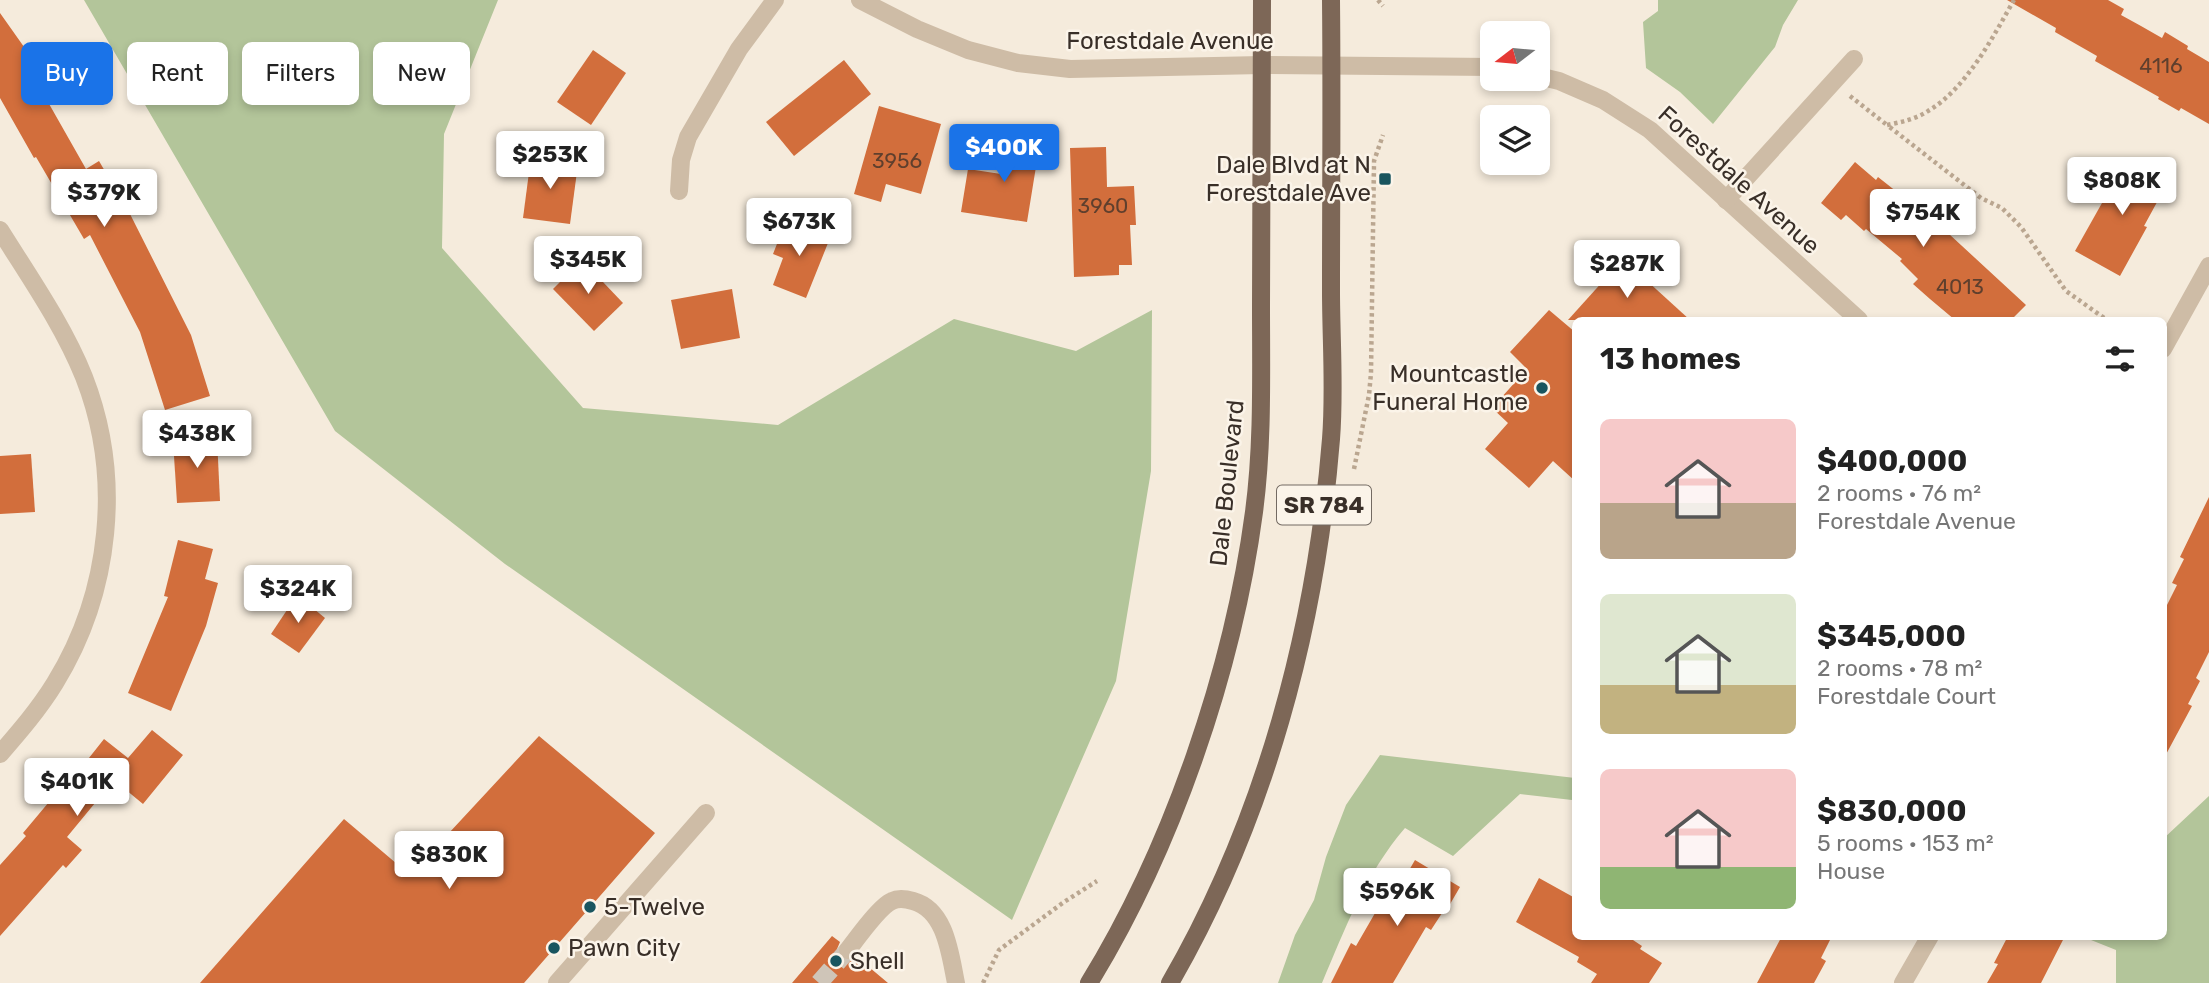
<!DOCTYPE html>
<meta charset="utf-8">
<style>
body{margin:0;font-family:Rubik,sans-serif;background:#f6f6f6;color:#222;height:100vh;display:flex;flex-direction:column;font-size:26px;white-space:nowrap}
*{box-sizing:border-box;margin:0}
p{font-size:23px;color:#767676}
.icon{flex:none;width:38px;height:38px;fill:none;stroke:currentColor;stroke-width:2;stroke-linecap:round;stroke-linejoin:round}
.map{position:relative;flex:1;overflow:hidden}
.details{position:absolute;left:1572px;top:317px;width:595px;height:623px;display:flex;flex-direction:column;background:#fff;border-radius:10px;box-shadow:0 4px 10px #0003}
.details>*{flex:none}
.guide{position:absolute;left:21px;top:42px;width:665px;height:63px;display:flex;gap:14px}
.needle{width:46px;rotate:254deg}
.controls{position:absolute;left:1480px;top:21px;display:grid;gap:14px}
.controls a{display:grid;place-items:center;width:70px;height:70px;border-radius:10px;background:#fff;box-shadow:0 4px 10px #0003;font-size:35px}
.price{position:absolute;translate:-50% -60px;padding:0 16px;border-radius:7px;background:#fff;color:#222;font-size:23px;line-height:46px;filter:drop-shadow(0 2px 4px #0008)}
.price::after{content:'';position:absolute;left:50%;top:42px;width:21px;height:16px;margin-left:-10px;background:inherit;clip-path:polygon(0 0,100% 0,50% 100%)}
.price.on{background:#1a73e8;color:#fff}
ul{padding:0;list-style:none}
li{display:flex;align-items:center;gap:21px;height:175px;padding:0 28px}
li span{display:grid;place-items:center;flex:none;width:196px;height:140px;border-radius:10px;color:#555}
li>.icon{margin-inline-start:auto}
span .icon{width:84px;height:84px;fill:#fffc;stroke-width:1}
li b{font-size:30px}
h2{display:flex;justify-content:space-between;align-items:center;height:84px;padding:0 28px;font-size:30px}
.chip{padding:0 24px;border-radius:10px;background:#fff;box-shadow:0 4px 10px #0003;font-size:24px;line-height:63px}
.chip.on{background:#1a73e8;color:#fff}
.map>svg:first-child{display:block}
.green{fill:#b3c59a}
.building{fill:#d26e3c}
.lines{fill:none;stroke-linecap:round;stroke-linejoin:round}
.minor-tunnel{stroke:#cfc5b8;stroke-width:18;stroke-dasharray:18 9;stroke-linecap:butt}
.path{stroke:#baa690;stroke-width:4.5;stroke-dasharray:3.5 3.5;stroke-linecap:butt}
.minor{stroke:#cebca6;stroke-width:18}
.major{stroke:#7d6757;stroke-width:18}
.poi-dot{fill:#19555f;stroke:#fbf4e9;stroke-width:2.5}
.labels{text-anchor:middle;stroke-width:5;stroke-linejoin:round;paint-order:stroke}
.number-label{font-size:21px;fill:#5f3f2d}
.shield{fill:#fbf4e9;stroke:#736a62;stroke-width:2}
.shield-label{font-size:23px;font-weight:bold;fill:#392f28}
.street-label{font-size:24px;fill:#392f28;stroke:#fbf4e9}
.poi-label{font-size:24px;fill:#392f28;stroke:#fbf4e9;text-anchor:start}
</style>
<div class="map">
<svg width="2209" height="983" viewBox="0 0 2209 983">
<rect width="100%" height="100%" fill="#f5ebdc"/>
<g class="green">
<path d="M 84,0 L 498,0 L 444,134 L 442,248 L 583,408 L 778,425 L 954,319 L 1076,351 L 1152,310 L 1151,471 L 1116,681 L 1012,920 L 505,564 L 335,431 Z"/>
<path d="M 1658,0 L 1798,0 L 1783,25 L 1775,47 L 1713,124 L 1680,92 L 1646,68 L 1643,22 L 1658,11 Z"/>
<path d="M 1380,755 L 1575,778 L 1575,805 L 1572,800 L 1520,794 L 1453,856 L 1405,828 C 1366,873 1345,929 1322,983 L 1278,983 L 1295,935 L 1314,900 L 1326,857 L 1346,805 Z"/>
<path d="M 2209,796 L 2209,983 L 2116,983 L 2116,950 L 2081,936 L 2163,936 L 2163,839 Z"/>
</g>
<g class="building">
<path d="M 2007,0 L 2108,0 L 2124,9 L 2121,15 L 2141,26 L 2162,38 L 2165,32 L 2188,46 L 2187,49 L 2209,62 L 2209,124 L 2181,108 L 2179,111 L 2158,99 L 2159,97 L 2095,61 L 2097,56 L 2055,32 L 2056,28 Z"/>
<path d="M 0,13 L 29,54 L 23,58 L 86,169 L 99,161 L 129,212 L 191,335 L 210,396 L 165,410 L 140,332 L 90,235 L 84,239 L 36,157 L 34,158 L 0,98 Z"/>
<path d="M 593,50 L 626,73 L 591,125 L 557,102 Z"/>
<path d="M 844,60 L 871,94 L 794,156 L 766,122 Z"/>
<path d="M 879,106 L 941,124 L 921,194 L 886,184 L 881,202 L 854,194 Z"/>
<path d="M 1007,137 L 1040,142 L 1027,222 L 961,212 L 968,169 L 1001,174 Z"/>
<path d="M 1106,147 L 1107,187 L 1134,186 L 1136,225 L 1130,225 L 1132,265 L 1119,265 L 1119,275 L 1074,277 L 1070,148 Z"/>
<path d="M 531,157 L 578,164 L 570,224 L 523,218 Z"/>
<path d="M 2123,157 L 2168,182 L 2144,226 L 2147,227 L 2120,276 L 2075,251 L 2102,203 L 2099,201 Z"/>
<path d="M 1855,162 L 1876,180 L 1878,177 L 1916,207 L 1920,202 L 1939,218 L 1936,222 L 2026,305 L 2011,320 L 1955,320 L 1930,299 L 1913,284 L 1918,279 L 1900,261 L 1902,259 L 1866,229 L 1864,231 L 1846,215 L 1841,220 L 1821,203 Z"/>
<path d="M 786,221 L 830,238 L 806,298 L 773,285 L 783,258 L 773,254 Z"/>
<path d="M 1623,259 L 1690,320 L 1568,320 Z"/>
<path d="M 582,260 L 623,303 L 594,331 L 553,289 Z"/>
<path d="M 732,289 L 740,338 L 681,349 L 671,300 Z"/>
<path d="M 1549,310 L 1575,332 L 1575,481 L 1553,461 L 1529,488 L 1485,449 L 1508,423 L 1492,408 L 1527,369 L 1510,352 Z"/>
<path d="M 217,438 L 220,501 L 177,503 L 173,440 Z"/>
<path d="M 31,454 L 35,512 L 0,514 L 0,456 Z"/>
<path d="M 2209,497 L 2209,652 L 2196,678 L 2200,681 L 2188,704 L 2192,706 L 2163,760 L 2163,613 L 2177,585 L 2172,583 L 2184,559 L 2180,557 Z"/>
<path d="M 178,540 L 213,549 L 205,579 L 218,583 L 206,626 L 171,711 L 128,693 L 168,597 L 164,596 Z"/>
<path d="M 297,595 L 325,618 L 299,653 L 271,634 Z"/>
<path d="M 152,730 L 183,755 L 143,804 L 114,780 L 67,837 L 82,850 L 66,868 L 63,865 L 0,936 L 0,865 L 26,836 L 23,833 L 59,790 L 62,792 L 104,739 L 128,758 Z"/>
<path d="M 539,736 L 655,833 L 524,983 L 200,983 L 344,819 L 410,875 Z"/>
<path d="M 1415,860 L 1460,887 L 1446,911 L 1444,910 L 1431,930 L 1426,927 L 1393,983 L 1331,983 L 1351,943 L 1356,946 L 1382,901 L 1386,903 L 1398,882 L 1401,884 Z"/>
<path d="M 1539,878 L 1575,898 L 1575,936 L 1627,936 L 1642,946 L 1640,949 L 1662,963 L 1649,983 L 1591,983 L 1597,974 L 1577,962 L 1579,957 L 1516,922 Z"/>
<path d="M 832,936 L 840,942 L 837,949 L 841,959 L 847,961 L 857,957 L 888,983 L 792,983 Z"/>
<path d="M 1782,936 L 1832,936 L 1821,958 L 1826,961 L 1814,983 L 1757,983 Z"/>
<path d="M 2008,936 L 2065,936 L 2041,983 L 1987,983 L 1998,964 L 1994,963 Z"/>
</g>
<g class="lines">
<path class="minor-tunnel" d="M 819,983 L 848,950"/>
<g class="path">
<path d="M 1378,0 L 1383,6"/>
<path d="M 2014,0 C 1993,37 1966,89 1928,111 C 1916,119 1902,122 1887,125 L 1981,198 L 2002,208 L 2021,227 L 2066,291 L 2107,320"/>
<path d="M 1850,96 L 1887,125"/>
<path d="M 1354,469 L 1369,395 L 1371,373 L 1374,161 L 1383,135"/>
<path d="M 983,983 L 999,950 L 1064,902 L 1097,881"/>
</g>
<g class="minor">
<path d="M 860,0 L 917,29 L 968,50 L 1018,63 L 1070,69 L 1262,65 L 1493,67"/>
<path d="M 1538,76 L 1559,81 L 1603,100 L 1650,130 L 1859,320"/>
<path d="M 679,191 L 681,160 L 688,137 L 739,49 L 775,0"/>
<path d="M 1726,200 L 1854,59"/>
<path d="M 0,230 C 30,278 63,325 84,377 C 123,477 111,592 55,683 C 39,709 20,731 0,754"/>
<path d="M 2163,349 L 2209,266"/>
<path d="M 848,950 C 857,938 880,906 892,901 C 898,898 906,899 913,901 C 946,910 950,954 956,983"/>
<path d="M 557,983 L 706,813"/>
<path d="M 1903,983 L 1930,936"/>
</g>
<g class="major">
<path d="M 1089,983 C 1172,848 1233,670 1254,512 C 1263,444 1261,375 1261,306 C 1262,204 1262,102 1262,0"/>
<path d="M 1170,983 C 1265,819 1316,628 1331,439 C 1335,390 1331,340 1331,291 C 1331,194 1332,97 1331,0"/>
</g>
</g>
<g class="poi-dot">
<rect x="1378" y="172" width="14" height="14" rx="3.5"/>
<circle cx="1542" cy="388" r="7"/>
<circle cx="590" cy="907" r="7"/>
<circle cx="554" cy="948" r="7"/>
<circle cx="836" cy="961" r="7"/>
</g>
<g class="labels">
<g class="number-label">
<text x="2161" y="73">4116</text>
<text x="897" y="168">3956</text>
<text x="1103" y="213">3960</text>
<text x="1960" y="294">4013</text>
</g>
<rect class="shield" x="1277" y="485.5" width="94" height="39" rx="5"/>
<g class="shield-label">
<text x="1324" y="513">SR 784</text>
</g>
<g class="street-label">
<text x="1170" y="49">Forestdale Avenue</text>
<text transform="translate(1739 180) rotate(42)" y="8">Forestdale Avenue</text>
<text transform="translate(1227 483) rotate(-84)" y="8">Dale Boulevard</text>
</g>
<g class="poi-label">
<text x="1371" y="173" text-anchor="end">Dale Blvd at N<tspan x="1371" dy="28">Forestdale Ave</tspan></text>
<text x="1528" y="382" text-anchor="end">Mountcastle<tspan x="1528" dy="28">Funeral Home</tspan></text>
<text x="604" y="915">5-Twelve</text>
<text x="568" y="956">Pawn City</text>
<text x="850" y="969">Shell</text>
</g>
</g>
</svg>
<div class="controls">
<a><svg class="needle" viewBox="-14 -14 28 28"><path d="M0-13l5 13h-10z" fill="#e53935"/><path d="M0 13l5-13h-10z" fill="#767676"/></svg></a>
<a><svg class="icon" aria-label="layers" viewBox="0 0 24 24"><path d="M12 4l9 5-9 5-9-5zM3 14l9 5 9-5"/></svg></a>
</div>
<b class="price on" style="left:1004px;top:184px">$400K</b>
<b class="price" style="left:550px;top:191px">$253K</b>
<b class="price" style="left:2122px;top:217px">$808K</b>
<b class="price" style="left:104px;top:229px">$379K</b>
<b class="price" style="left:1923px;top:249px">$754K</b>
<b class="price" style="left:799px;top:258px">$673K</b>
<b class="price" style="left:588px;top:296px">$345K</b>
<b class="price" style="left:1627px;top:300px">$287K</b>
<b class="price" style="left:197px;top:470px">$438K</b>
<b class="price" style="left:298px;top:625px">$324K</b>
<b class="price" style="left:77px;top:818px">$401K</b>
<b class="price" style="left:449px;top:891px">$830K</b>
<b class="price" style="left:1397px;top:928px">$596K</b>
<div class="guide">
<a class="chip on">Buy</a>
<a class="chip">Rent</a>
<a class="chip">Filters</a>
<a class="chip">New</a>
</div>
<section class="details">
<h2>13 homes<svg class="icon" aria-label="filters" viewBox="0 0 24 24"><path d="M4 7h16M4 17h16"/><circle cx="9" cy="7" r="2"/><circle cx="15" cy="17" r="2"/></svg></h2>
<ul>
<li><span style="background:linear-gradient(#f6c9c9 60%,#b9a48a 0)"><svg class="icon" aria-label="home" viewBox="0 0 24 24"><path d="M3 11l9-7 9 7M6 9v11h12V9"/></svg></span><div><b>$400,000</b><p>2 rooms · 76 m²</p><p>Forestdale Avenue</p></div></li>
<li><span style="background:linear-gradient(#dfe7d0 65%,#c2b280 0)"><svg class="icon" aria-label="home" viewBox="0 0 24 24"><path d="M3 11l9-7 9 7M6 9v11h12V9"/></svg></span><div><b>$345,000</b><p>2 rooms · 78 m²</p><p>Forestdale Court</p></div></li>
<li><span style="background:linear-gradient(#f6c9c9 70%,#8fb573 0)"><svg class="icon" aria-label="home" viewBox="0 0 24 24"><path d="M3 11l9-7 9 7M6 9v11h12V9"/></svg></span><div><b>$830,000</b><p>5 rooms · 153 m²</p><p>House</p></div></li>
</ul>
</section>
</div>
